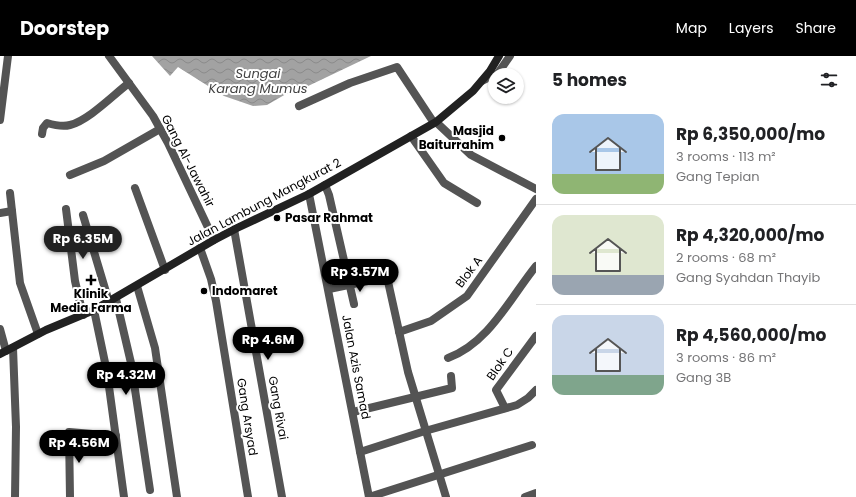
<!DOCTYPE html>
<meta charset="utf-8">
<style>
body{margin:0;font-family:Poppins,sans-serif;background:#f6f6f6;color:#202124;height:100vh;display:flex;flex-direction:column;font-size:15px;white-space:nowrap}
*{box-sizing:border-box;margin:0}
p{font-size:13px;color:#757577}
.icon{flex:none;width:22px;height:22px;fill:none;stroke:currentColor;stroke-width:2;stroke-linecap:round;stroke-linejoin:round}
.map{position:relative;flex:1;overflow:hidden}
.panel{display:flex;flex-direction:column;background:#fff;width:320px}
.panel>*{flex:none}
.buttons{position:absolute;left:488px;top:12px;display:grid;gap:8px}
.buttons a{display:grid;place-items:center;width:36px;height:36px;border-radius:50%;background:#fff;box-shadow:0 1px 3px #0004;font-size:20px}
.price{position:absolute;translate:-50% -34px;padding:0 9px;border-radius:14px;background:#000;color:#fff;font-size:13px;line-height:26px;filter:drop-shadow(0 1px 2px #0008)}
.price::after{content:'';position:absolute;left:50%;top:24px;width:12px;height:9px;margin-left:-6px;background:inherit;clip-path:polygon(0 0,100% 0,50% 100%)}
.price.active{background:#222;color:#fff}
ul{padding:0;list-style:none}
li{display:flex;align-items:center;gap:12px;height:100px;padding:0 16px}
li+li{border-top:1px solid #e0e0e0}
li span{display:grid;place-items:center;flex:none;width:112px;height:80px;border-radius:12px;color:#555}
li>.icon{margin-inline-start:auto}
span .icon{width:48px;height:48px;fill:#fffc;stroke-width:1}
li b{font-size:17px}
h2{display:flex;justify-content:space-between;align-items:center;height:48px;padding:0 16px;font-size:17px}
header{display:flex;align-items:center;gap:24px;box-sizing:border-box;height:56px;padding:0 20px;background:#000;color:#fff}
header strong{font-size:19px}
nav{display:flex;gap:22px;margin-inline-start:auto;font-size:14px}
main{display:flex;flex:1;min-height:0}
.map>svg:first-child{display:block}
.water{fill:url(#water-waves)}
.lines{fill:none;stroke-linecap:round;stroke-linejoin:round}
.street{stroke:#545454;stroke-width:8}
.secondary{stroke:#212121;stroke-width:8}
.poi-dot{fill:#000;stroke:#fff;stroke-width:1.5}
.labels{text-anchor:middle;stroke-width:4;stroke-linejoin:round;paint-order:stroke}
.poi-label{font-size:12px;font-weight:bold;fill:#000;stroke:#fff;text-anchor:start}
.street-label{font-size:12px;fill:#000;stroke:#fff}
.water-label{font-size:13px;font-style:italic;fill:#434343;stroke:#fff}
</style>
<header>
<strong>Doorstep</strong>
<nav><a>Map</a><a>Layers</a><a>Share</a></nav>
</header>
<main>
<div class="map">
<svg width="536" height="441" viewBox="0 0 536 441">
<defs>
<pattern id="water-waves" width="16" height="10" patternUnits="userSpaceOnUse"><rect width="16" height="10" fill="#a2a2a2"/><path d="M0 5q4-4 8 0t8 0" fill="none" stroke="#8a8a8a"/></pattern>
</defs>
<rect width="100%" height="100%" fill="#fff"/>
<path class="water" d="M 152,0 L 371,0 L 306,31 L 286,38 L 267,49 L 253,50 L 224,40 L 178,11 L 170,20 Z"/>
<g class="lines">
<g class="street">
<path d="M 109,0 L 153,60 L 168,87 L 214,184"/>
<path d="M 482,25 L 498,17 L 510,0"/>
<path d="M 299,50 L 350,27 L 397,11 L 434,67"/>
<path d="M 0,64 L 8,0"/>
<path d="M 436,66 L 471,99 L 536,133"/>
<path d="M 42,78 L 43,72 L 47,67 C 54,69 62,71 70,69 C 89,64 113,39 129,27"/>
<path d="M 411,80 L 444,127 L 477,147"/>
<path d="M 70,119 L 104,105 L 160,73"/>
<path d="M 325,129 L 329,139 L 354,248"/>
<path d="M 135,132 L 165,214"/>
<path d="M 10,137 L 20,227 L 38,278"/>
<path d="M 309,138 L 369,441"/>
<path d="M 66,153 L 75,225 L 83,259"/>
<path d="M 0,157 L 12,155"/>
<path d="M 83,159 L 109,246"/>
<path d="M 234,173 L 282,441"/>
<path d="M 200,192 L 211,223 L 216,245 L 248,441"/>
<path d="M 137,230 L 155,292 L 177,441"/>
<path d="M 329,233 L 387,221 L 408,316 L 446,441"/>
<path d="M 116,243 L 131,307 L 150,434"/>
<path d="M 94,254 L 107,316 L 124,441"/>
<path d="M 0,273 L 6,295"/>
<path d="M 399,276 L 431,265 L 467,240 L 536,143"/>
<path d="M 13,292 L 16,371 L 15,441"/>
<path d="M 448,302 C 489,287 510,242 536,210"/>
<path d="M 505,352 L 496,334 L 536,280"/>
<path d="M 353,356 L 452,332 L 451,320"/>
<path d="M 360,396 L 425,375 L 517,349 L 528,342 L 536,334"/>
<path d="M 70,441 L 69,376 L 116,380"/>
<path d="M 369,441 L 532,389"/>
<path d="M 525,441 L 536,437"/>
</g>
<path class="secondary" d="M 0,298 L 46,274 L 94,254 L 214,184 L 237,172 L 309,138 L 436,66 L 473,35 L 490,15 L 499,0"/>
</g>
<g class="poi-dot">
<circle cx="502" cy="82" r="4"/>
<circle cx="277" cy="162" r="4"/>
<path d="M89 218h4v4h4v4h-4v4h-4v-4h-4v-4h4z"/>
<circle cx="204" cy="235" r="4"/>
</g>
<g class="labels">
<g class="poi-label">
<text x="494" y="79" text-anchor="end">Masjid<tspan x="494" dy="14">Baiturrahim</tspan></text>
<text x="285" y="166">Pasar Rahmat</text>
<text x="212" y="239">Indomaret</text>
<text x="91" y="242" text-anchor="middle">Klinik<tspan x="91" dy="14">Media Farma</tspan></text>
</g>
<g class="street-label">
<text transform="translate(188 105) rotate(63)" y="4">Gang Al-Jawahir</text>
<text transform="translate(264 146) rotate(-28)" y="4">Jalan Lambung Mangkurat 2</text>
<text transform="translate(469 216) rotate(-53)" y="4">Blok A</text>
<text transform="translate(500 308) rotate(-55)" y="4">Blok C</text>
<text transform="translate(356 311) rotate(79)" y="4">Jalan Azis Samad</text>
<text transform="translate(278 352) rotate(80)" y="4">Gang Rivai</text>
<text transform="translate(247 361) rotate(81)" y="4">Gang Arsyad</text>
</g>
<g class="water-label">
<text x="258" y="22">Sungai<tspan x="258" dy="15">Karang Mumus</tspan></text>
</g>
</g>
</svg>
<div class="buttons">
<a><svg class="icon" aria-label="layers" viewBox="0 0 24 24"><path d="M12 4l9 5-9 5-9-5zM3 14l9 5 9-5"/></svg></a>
</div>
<b class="price active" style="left:83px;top:204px">Rp 6.35M</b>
<b class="price" style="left:360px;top:237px">Rp 3.57M</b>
<b class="price" style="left:268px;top:305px">Rp 4.6M</b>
<b class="price" style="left:126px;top:340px">Rp 4.32M</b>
<b class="price" style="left:79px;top:408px">Rp 4.56M</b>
</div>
<section class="panel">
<h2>5 homes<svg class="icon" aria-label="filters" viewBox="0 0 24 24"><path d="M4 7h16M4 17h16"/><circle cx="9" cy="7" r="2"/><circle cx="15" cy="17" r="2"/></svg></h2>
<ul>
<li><span style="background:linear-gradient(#a9c7e8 75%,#8fb573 0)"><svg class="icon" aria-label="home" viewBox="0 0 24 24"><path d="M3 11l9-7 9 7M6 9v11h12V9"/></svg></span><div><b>Rp 6,350,000/mo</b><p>3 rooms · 113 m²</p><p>Gang Tepian</p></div></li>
<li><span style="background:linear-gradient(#dfe7d0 75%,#9aa5b1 0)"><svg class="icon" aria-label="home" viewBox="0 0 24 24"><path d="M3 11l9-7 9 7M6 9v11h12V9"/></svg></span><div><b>Rp 4,320,000/mo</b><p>2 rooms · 68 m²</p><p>Gang Syahdan Thayib</p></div></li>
<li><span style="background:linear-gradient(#c9d6e8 75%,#7fa58c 0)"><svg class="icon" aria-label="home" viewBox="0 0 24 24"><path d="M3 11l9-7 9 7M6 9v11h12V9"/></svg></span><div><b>Rp 4,560,000/mo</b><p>3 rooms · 86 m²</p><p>Gang 3B</p></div></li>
</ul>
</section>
</main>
